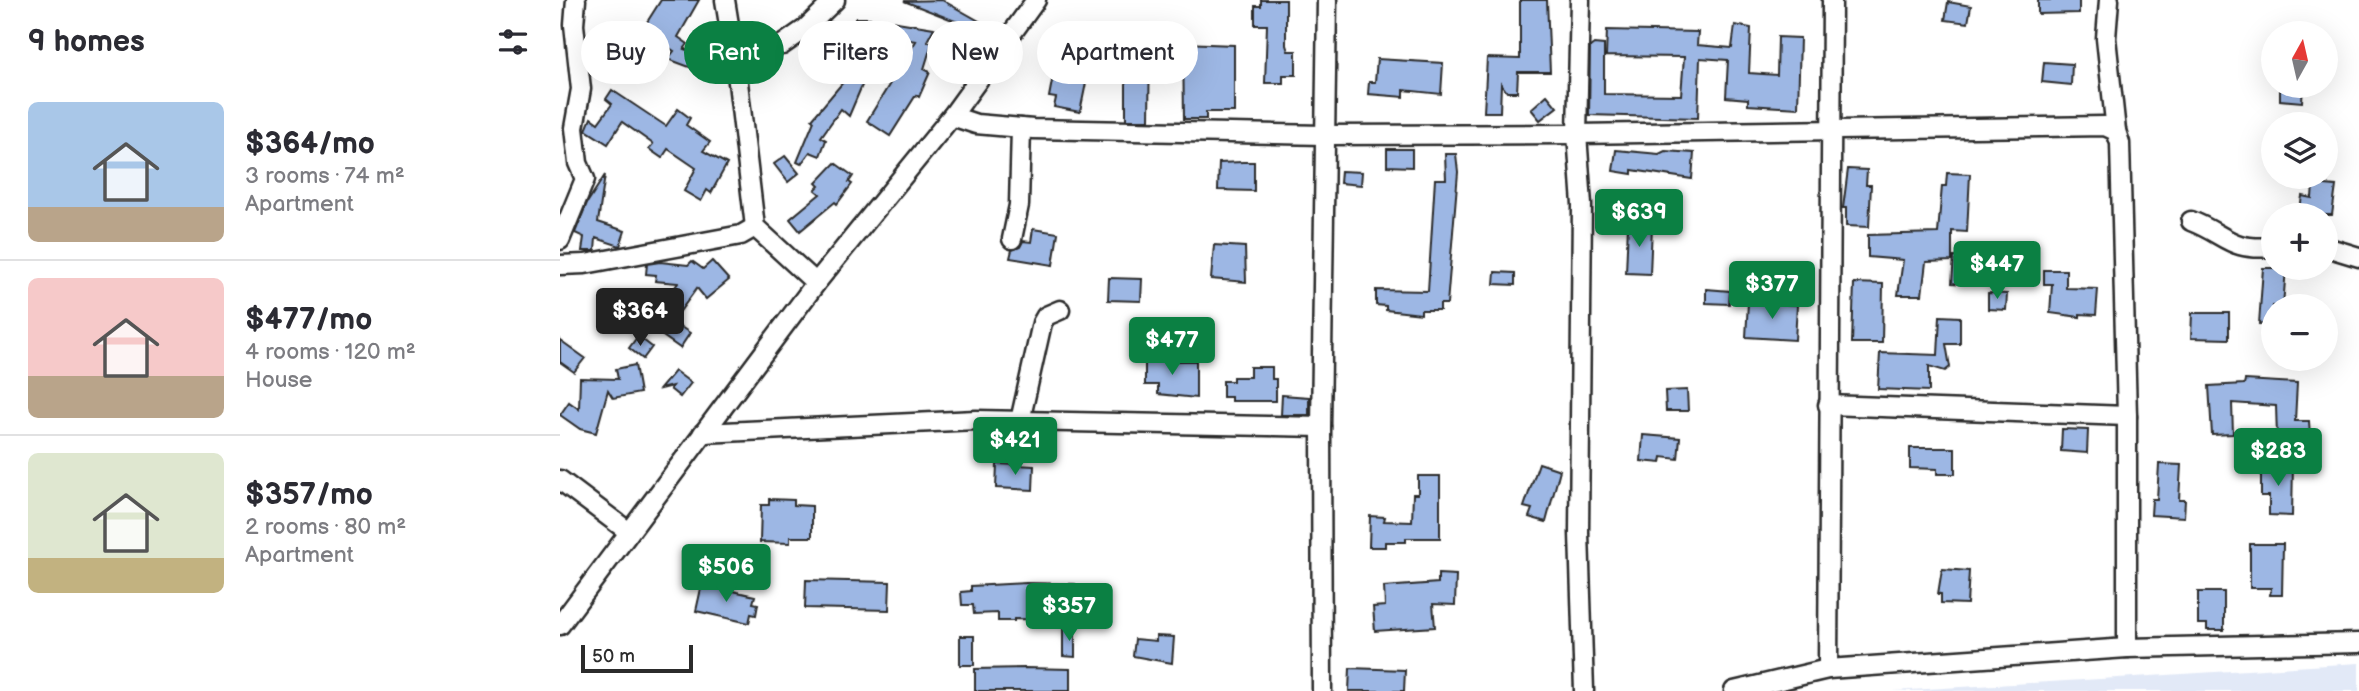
<!DOCTYPE html>
<meta charset="utf-8">
<style>
body{margin:0;font-family:"Balsamiq Sans",sans-serif;background:#f2f2f3;color:#2b2b33;height:100vh;display:flex;flex-direction:column;font-size:26px;white-space:nowrap}
*{box-sizing:border-box;margin:0}
p{font-size:23px;color:#7c7c81}
.icon{flex:none;width:38px;height:38px;fill:none;stroke:currentColor;stroke-width:2;stroke-linecap:round;stroke-linejoin:round}
.map{position:relative;flex:1;overflow:hidden}
.side{display:flex;flex-direction:column;background:#fff;width:560px}
.side>*{flex:none}
.top-card{position:absolute;left:21px;top:21px;width:665px;height:63px;display:flex;gap:14px}
.needle{width:46px;rotate:8deg}
.fabs{position:absolute;left:1701px;top:21px;display:grid;gap:14px}
.fabs a{display:grid;place-items:center;width:77px;height:77px;border-radius:50%;background:#fff;box-shadow:0 7px 28px #0002;font-size:35px}
.scale{position:absolute;left:21px;bottom:18px;width:112px;box-sizing:border-box;padding-left:7px;border:4px solid #2b2b2b;border-top:0;font-size:19px;line-height:24px;white-space:nowrap;color:#2b2b2b;-webkit-text-stroke:5px #fff;paint-order:stroke}
.price{position:absolute;translate:-50% -60px;padding:0 16px;border-radius:7px;background:#0b8043;color:#fff;font-size:23px;line-height:46px;filter:drop-shadow(0 2px 4px #0008)}
.price::after{content:'';position:absolute;left:50%;top:42px;width:21px;height:16px;margin-left:-10px;background:inherit;clip-path:polygon(0 0,100% 0,50% 100%)}
.price.selected{background:#222;color:#fff}
ul{padding:0;list-style:none}
li{display:flex;align-items:center;gap:21px;height:175px;padding:0 28px}
li+li{border-top:2px solid #e1e1e2}
li span{display:grid;place-items:center;flex:none;width:196px;height:140px;border-radius:10px;color:#555}
li>.icon{margin-inline-start:auto}
span .icon{width:84px;height:84px;fill:#fffc;stroke-width:1}
li b{font-size:30px}
h2{display:flex;justify-content:space-between;align-items:center;height:84px;padding:0 28px;font-size:30px}
.pill{padding:0 24px;border-radius:32px;background:#fff;box-shadow:0 7px 28px #0002;font-size:24px;line-height:63px}
.pill.selected{background:#0b8043;color:#fff}
main{display:flex;flex:1;min-height:0}
.map>svg:first-child{display:block}
.built{fill:#e2e9f7}
.building{fill:#9db7e4;stroke:#2b2b2b;stroke-width:2}
.lines{fill:none;stroke-linecap:round;stroke-linejoin:round}
.minor-casing{stroke:#2b2b2b;stroke-width:23}
.minor{stroke:#fff;stroke-width:18}
</style>
<main>
<section class="side">
<h2>9 homes<svg class="icon" aria-label="filters" viewBox="0 0 24 24"><path d="M4 7h16M4 17h16"/><circle cx="9" cy="7" r="2"/><circle cx="15" cy="17" r="2"/></svg></h2>
<ul>
<li><span style="background:linear-gradient(#a9c7e8 75%,#b9a48a 0)"><svg class="icon" aria-label="home" viewBox="0 0 24 24"><path d="M3 11l9-7 9 7M6 9v11h12V9"/></svg></span><div><b>$364/mo</b><p>3 rooms · 74 m²</p><p>Apartment</p></div></li>
<li><span style="background:linear-gradient(#f6c9c9 70%,#b9a48a 0)"><svg class="icon" aria-label="home" viewBox="0 0 24 24"><path d="M3 11l9-7 9 7M6 9v11h12V9"/></svg></span><div><b>$477/mo</b><p>4 rooms · 120 m²</p><p>House</p></div></li>
<li><span style="background:linear-gradient(#dfe7d0 75%,#c2b280 0)"><svg class="icon" aria-label="home" viewBox="0 0 24 24"><path d="M3 11l9-7 9 7M6 9v11h12V9"/></svg></span><div><b>$357/mo</b><p>2 rooms · 80 m²</p><p>Apartment</p></div></li>
</ul>
</section>
<div class="map">
<svg width="1799" height="691" viewBox="0 0 1799 691">
<rect width="100%" height="100%" fill="#fff"/>
<filter id="ink" filterUnits="userSpaceOnUse"><feTurbulence type="fractalNoise" baseFrequency=".0143" numOctaves="2"/><feDisplacementMap in="SourceGraphic" scale="14" xChannelSelector="R" yChannelSelector="G"/><feConvolveMatrix kernelMatrix="1 2 1 2 8 2 1 2 1" color-interpolation-filters="sRGB"/></filter>
<g filter="url(#ink)">
<path class="built" d="M 1799,663 L 1799,691 L 1333,691 L 1574,677 Z"/>
<g class="building">
<path d="M 101,0 L 139,0 L 118,37 L 128,44 L 124,49 L 146,57 L 140,71 L 108,59 L 114,51 L 82,30 Z"/>
<path d="M 382,0 L 426,25 L 423,32 L 344,1 Z"/>
<path d="M 701,0 L 726,0 L 726,45 L 728,51 L 736,51 L 736,75 L 723,75 L 723,83 L 705,83 L 707,25 L 695,25 L 695,6 L 701,6 Z"/>
<path d="M 960,0 L 987,0 L 990,72 L 958,72 L 957,92 L 947,92 L 941,84 L 940,112 L 924,112 L 927,58 L 960,59 Z"/>
<path d="M 1478,0 L 1519,0 L 1519,13 L 1478,14 Z"/>
<path d="M 1388,2 L 1411,6 L 1408,23 L 1385,20 Z"/>
<path d="M 295,18 L 310,18 L 307,47 L 284,47 L 284,40 L 261,36 L 263,28 L 269,22 L 295,27 Z"/>
<path d="M 331,21 L 374,28 L 367,41 L 372,43 L 364,69 L 370,72 L 359,97 L 356,95 L 330,136 L 307,121 L 356,41 L 329,37 Z"/>
<path d="M 1175,25 L 1191,28 L 1189,73 L 1217,75 L 1218,37 L 1240,38 L 1238,108 L 1188,105 L 1188,99 L 1166,97 L 1168,60 L 1140,58 L 1138,118 L 1029,115 L 1030,47 L 1034,44 L 1044,45 L 1044,94 L 1121,95 L 1124,57 L 1046,56 L 1047,30 L 1138,32 L 1137,45 L 1172,48 Z"/>
<path d="M 71,29 L 87,38 L 77,55 L 68,50 L 47,80 L 37,72 Z"/>
<path d="M 569,43 L 590,43 L 589,120 L 566,120 L 566,73 L 536,65 L 539,52 L 569,60 Z"/>
<path d="M 623,43 L 674,45 L 674,112 L 646,112 L 646,119 L 624,119 Z"/>
<path d="M 300,51 L 310,56 L 309,69 L 289,116 L 281,109 L 261,137 L 266,140 L 260,156 L 250,152 L 241,164 L 237,162 L 254,121 L 252,119 L 290,74 Z"/>
<path d="M 817,59 L 883,63 L 881,94 L 844,90 L 844,97 L 808,94 L 809,82 L 815,82 Z"/>
<path d="M 496,60 L 538,68 L 536,79 L 527,78 L 520,112 L 494,107 L 496,98 L 489,97 Z"/>
<path d="M 1484,62 L 1512,64 L 1511,85 L 1482,82 Z"/>
<path d="M 1720,86 L 1743,86 L 1742,102 L 1720,100 Z"/>
<path d="M 52,90 L 106,126 L 118,109 L 130,118 L 126,125 L 150,142 L 143,151 L 167,164 L 151,193 L 147,190 L 141,201 L 124,191 L 136,168 L 108,149 L 102,158 L 89,149 L 93,144 L 62,122 L 48,144 L 26,130 L 31,118 L 38,123 L 52,104 L 46,99 Z"/>
<path d="M 987,95 L 997,107 L 980,120 L 971,109 Z"/>
<path d="M 827,149 L 852,149 L 852,167 L 827,166 Z"/>
<path d="M 1056,150 L 1099,154 L 1105,151 L 1134,153 L 1132,179 L 1072,170 L 1072,174 L 1053,171 Z"/>
<path d="M 885,154 L 896,154 L 898,172 L 887,304 L 880,304 L 880,310 L 861,310 L 861,314 L 826,310 L 826,306 L 816,305 L 816,290 L 868,291 L 875,179 L 886,179 Z"/>
<path d="M 225,156 L 239,173 L 228,182 L 214,164 Z"/>
<path d="M 683,162 L 694,162 L 694,191 L 658,190 L 659,163 Z"/>
<path d="M 275,163 L 293,176 L 289,182 L 292,184 L 277,204 L 275,202 L 240,231 L 230,219 L 260,194 L 255,190 L 259,186 L 256,183 Z"/>
<path d="M 1288,169 L 1307,170 L 1306,185 L 1311,185 L 1309,227 L 1286,226 L 1286,208 L 1283,208 Z"/>
<path d="M 781,171 L 802,172 L 801,185 L 780,183 Z"/>
<path d="M 1387,173 L 1410,174 L 1407,232 L 1392,231 L 1392,261 L 1366,262 L 1362,295 L 1338,295 L 1343,260 L 1308,257 L 1308,235 L 1378,233 L 1382,186 L 1386,186 Z"/>
<path d="M 45,175 L 38,222 L 65,231 L 60,246 L 36,238 L 35,251 L 22,251 L 24,237 L 15,233 L 27,203 Z"/>
<path d="M 1753,184 L 1776,186 L 1772,215 L 1739,215 L 1742,196 L 1752,198 Z"/>
<path d="M 1068,224 L 1092,226 L 1090,274 L 1066,273 Z"/>
<path d="M 473,229 L 498,233 L 493,265 L 450,258 L 452,250 L 460,247 L 463,241 L 471,242 Z"/>
<path d="M 654,245 L 685,247 L 686,282 L 651,279 Z"/>
<path d="M 1394,257 L 1427,258 L 1426,273 L 1404,272 L 1403,284 L 1392,283 Z"/>
<path d="M 132,261 L 143,269 L 152,261 L 169,280 L 146,299 L 137,288 L 118,314 L 103,303 L 118,283 L 95,281 L 96,275 L 86,274 L 87,264 L 100,262 L 128,265 Z"/>
<path d="M 1703,268 L 1726,268 L 1723,306 L 1713,306 L 1713,325 L 1699,324 Z"/>
<path d="M 1484,270 L 1506,270 L 1506,288 L 1538,289 L 1536,315 L 1520,314 L 1520,317 L 1490,313 L 1492,284 L 1484,284 Z"/>
<path d="M 935,272 L 955,273 L 955,285 L 934,284 Z"/>
<path d="M 549,278 L 582,279 L 581,301 L 548,300 Z"/>
<path d="M 1294,283 L 1323,284 L 1322,343 L 1292,343 Z"/>
<path d="M 1146,289 L 1170,291 L 1169,304 L 1146,303 Z"/>
<path d="M 1428,293 L 1447,294 L 1446,310 L 1428,309 Z"/>
<path d="M 1188,302 L 1237,305 L 1235,340 L 1186,337 Z"/>
<path d="M 1632,313 L 1669,313 L 1669,339 L 1631,338 Z"/>
<path d="M 1380,316 L 1400,317 L 1400,344 L 1386,344 L 1390,367 L 1385,371 L 1369,366 L 1369,391 L 1318,389 L 1320,353 L 1378,355 Z"/>
<path d="M 110,320 L 130,333 L 120,348 L 100,334 Z"/>
<path d="M 78,336 L 92,347 L 83,359 L 69,348 Z"/>
<path d="M 0,340 L 25,358 L 14,372 L 0,362 Z"/>
<path d="M 585,361 L 636,361 L 636,398 L 598,394 L 598,385 L 585,385 Z"/>
<path d="M 75,365 L 80,393 L 53,398 L 48,390 L 36,433 L 20,429 L 0,415 L 9,402 L 19,409 L 20,378 L 58,379 L 56,369 Z"/>
<path d="M 690,367 L 712,367 L 712,379 L 716,379 L 716,401 L 671,401 L 671,397 L 663,397 L 663,381 L 673,381 L 673,377 L 690,377 Z"/>
<path d="M 115,371 L 131,383 L 120,397 L 110,389 L 112,386 L 100,389 Z"/>
<path d="M 1685,380 L 1737,383 L 1735,421 L 1749,421 L 1750,436 L 1717,437 L 1716,406 L 1672,403 L 1673,434 L 1652,435 L 1649,386 L 1684,384 Z"/>
<path d="M 1127,390 L 1128,411 L 1106,411 L 1105,391 Z"/>
<path d="M 722,395 L 749,397 L 749,415 L 721,415 Z"/>
<path d="M 1502,429 L 1528,430 L 1527,453 L 1501,451 Z"/>
<path d="M 1083,435 L 1120,438 L 1118,459 L 1102,457 L 1101,463 L 1081,461 Z"/>
<path d="M 1350,448 L 1395,448 L 1395,474 L 1377,474 L 1377,469 L 1350,468 Z"/>
<path d="M 979,463 L 1000,470 L 986,522 L 969,517 L 972,509 L 964,507 Z"/>
<path d="M 437,464 L 474,466 L 473,490 L 436,488 Z"/>
<path d="M 1599,464 L 1621,465 L 1619,500 L 1625,500 L 1624,517 L 1591,515 L 1592,499 L 1597,499 Z"/>
<path d="M 1701,464 L 1733,464 L 1732,516 L 1709,515 L 1709,496 L 1701,496 Z"/>
<path d="M 858,476 L 880,476 L 880,538 L 846,538 L 846,542 L 825,542 L 825,547 L 809,547 L 810,516 L 825,517 L 824,521 L 852,522 L 853,494 L 858,494 Z"/>
<path d="M 209,499 L 234,500 L 234,505 L 252,506 L 252,537 L 230,537 L 230,543 L 200,542 L 201,505 L 209,505 Z"/>
<path d="M 1690,544 L 1723,544 L 1722,595 L 1710,595 L 1711,588 L 1690,588 Z"/>
<path d="M 1382,569 L 1409,571 L 1407,604 L 1381,603 L 1381,594 L 1378,594 Z"/>
<path d="M 878,574 L 896,575 L 895,605 L 873,604 L 875,627 L 815,631 L 813,607 L 825,606 L 824,587 L 878,583 Z"/>
<path d="M 246,580 L 330,582 L 329,610 L 245,608 Z"/>
<path d="M 466,583 L 515,584 L 515,602 L 509,602 L 510,620 L 454,619 L 454,621 L 438,621 L 438,613 L 414,614 L 413,605 L 402,605 L 401,592 L 411,591 L 411,586 Z"/>
<path d="M 142,584 L 195,596 L 193,603 L 198,604 L 196,615 L 191,614 L 189,623 L 136,611 Z"/>
<path d="M 1638,592 L 1664,592 L 1664,630 L 1647,630 L 1647,624 L 1638,624 Z"/>
<path d="M 503,629 L 515,629 L 515,657 L 503,656 Z"/>
<rect x="400" y="636" width="14" height="29"/>
<path d="M 596,636 L 614,637 L 612,663 L 573,656 L 575,639 L 596,641 Z"/>
<path d="M 465,668 L 510,669 L 510,691 L 415,691 L 415,669 Z"/>
<path d="M 790,668 L 845,670 L 844,691 L 789,691 Z"/>
</g>
<g class="lines">
<g class="minor-casing">
<g id="minor">
<path d="M 165,0 L 177,74 L 195,227 L 256,283"/>
<path d="M 1020,0 L 1017,134 L 1022,205 L 1019,533 L 1024,691"/>
<path d="M 1549,0 L 1546,38 L 1556,131"/>
<path d="M 174,53 L 222,45 L 245,29 L 275,0"/>
<path d="M 392,116 L 416,124 L 473,129 L 764,135 L 1017,134 L 1545,126 L 1556,131 L 1560,143 L 1567,416 L 1567,648"/>
<path d="M 1631,221 C 1667,235 1669,251 1713,247"/>
<path d="M 452,239 L 459,205 L 461,128"/>
<path d="M 0,240 L 25,179 L 18,163 L 14,128 L 21,89 L 14,25 L 16,0"/>
<path d="M 1766,247 L 1799,257"/>
<path d="M 0,265 L 25,264 L 181,235 L 195,227"/>
<path d="M 1268,405 L 1567,416"/>
<path d="M 460,421 L 482,323 L 486,316 L 500,310"/>
<path d="M 143,433 L 416,420 L 761,427"/>
<path d="M 0,480 L 69,532"/>
<path d="M 0,625 L 256,283 L 392,116 L 476,0"/>
<path d="M 1268,669 L 1272,0"/>
<path d="M 762,691 L 761,427 L 767,0"/>
<path d="M 1174,691 L 1268,669 L 1567,648 L 1799,643"/>
</g>
</g>
<use href="#minor" class="minor"/>
</g>
</g>
</svg>
<div class="fabs">
<a><svg class="needle" viewBox="-14 -14 28 28"><path d="M0-13l5 13h-10z" fill="#e53935"/><path d="M0 13l5-13h-10z" fill="#7c7c81"/></svg></a>
<a><svg class="icon" aria-label="layers" viewBox="0 0 24 24"><path d="M12 4l9 5-9 5-9-5zM3 14l9 5 9-5"/></svg></a>
<a>+</a>
<a>−</a>
</div>
<div class="scale">50 m</div>
<b class="price" style="left:1079px;top:249px">$639</b>
<b class="price" style="left:1437px;top:301px">$447</b>
<b class="price" style="left:1212px;top:321px">$377</b>
<b class="price selected" style="left:80px;top:348px">$364</b>
<b class="price" style="left:612px;top:377px">$477</b>
<b class="price" style="left:455px;top:477px">$421</b>
<b class="price" style="left:1718px;top:488px">$283</b>
<b class="price" style="left:166px;top:604px">$506</b>
<b class="price" style="left:509px;top:643px">$357</b>
<div class="top-card">
<a class="pill">Buy</a>
<a class="pill selected">Rent</a>
<a class="pill">Filters</a>
<a class="pill">New</a>
<a class="pill">Apartment</a>
</div>
</div>
</main>
